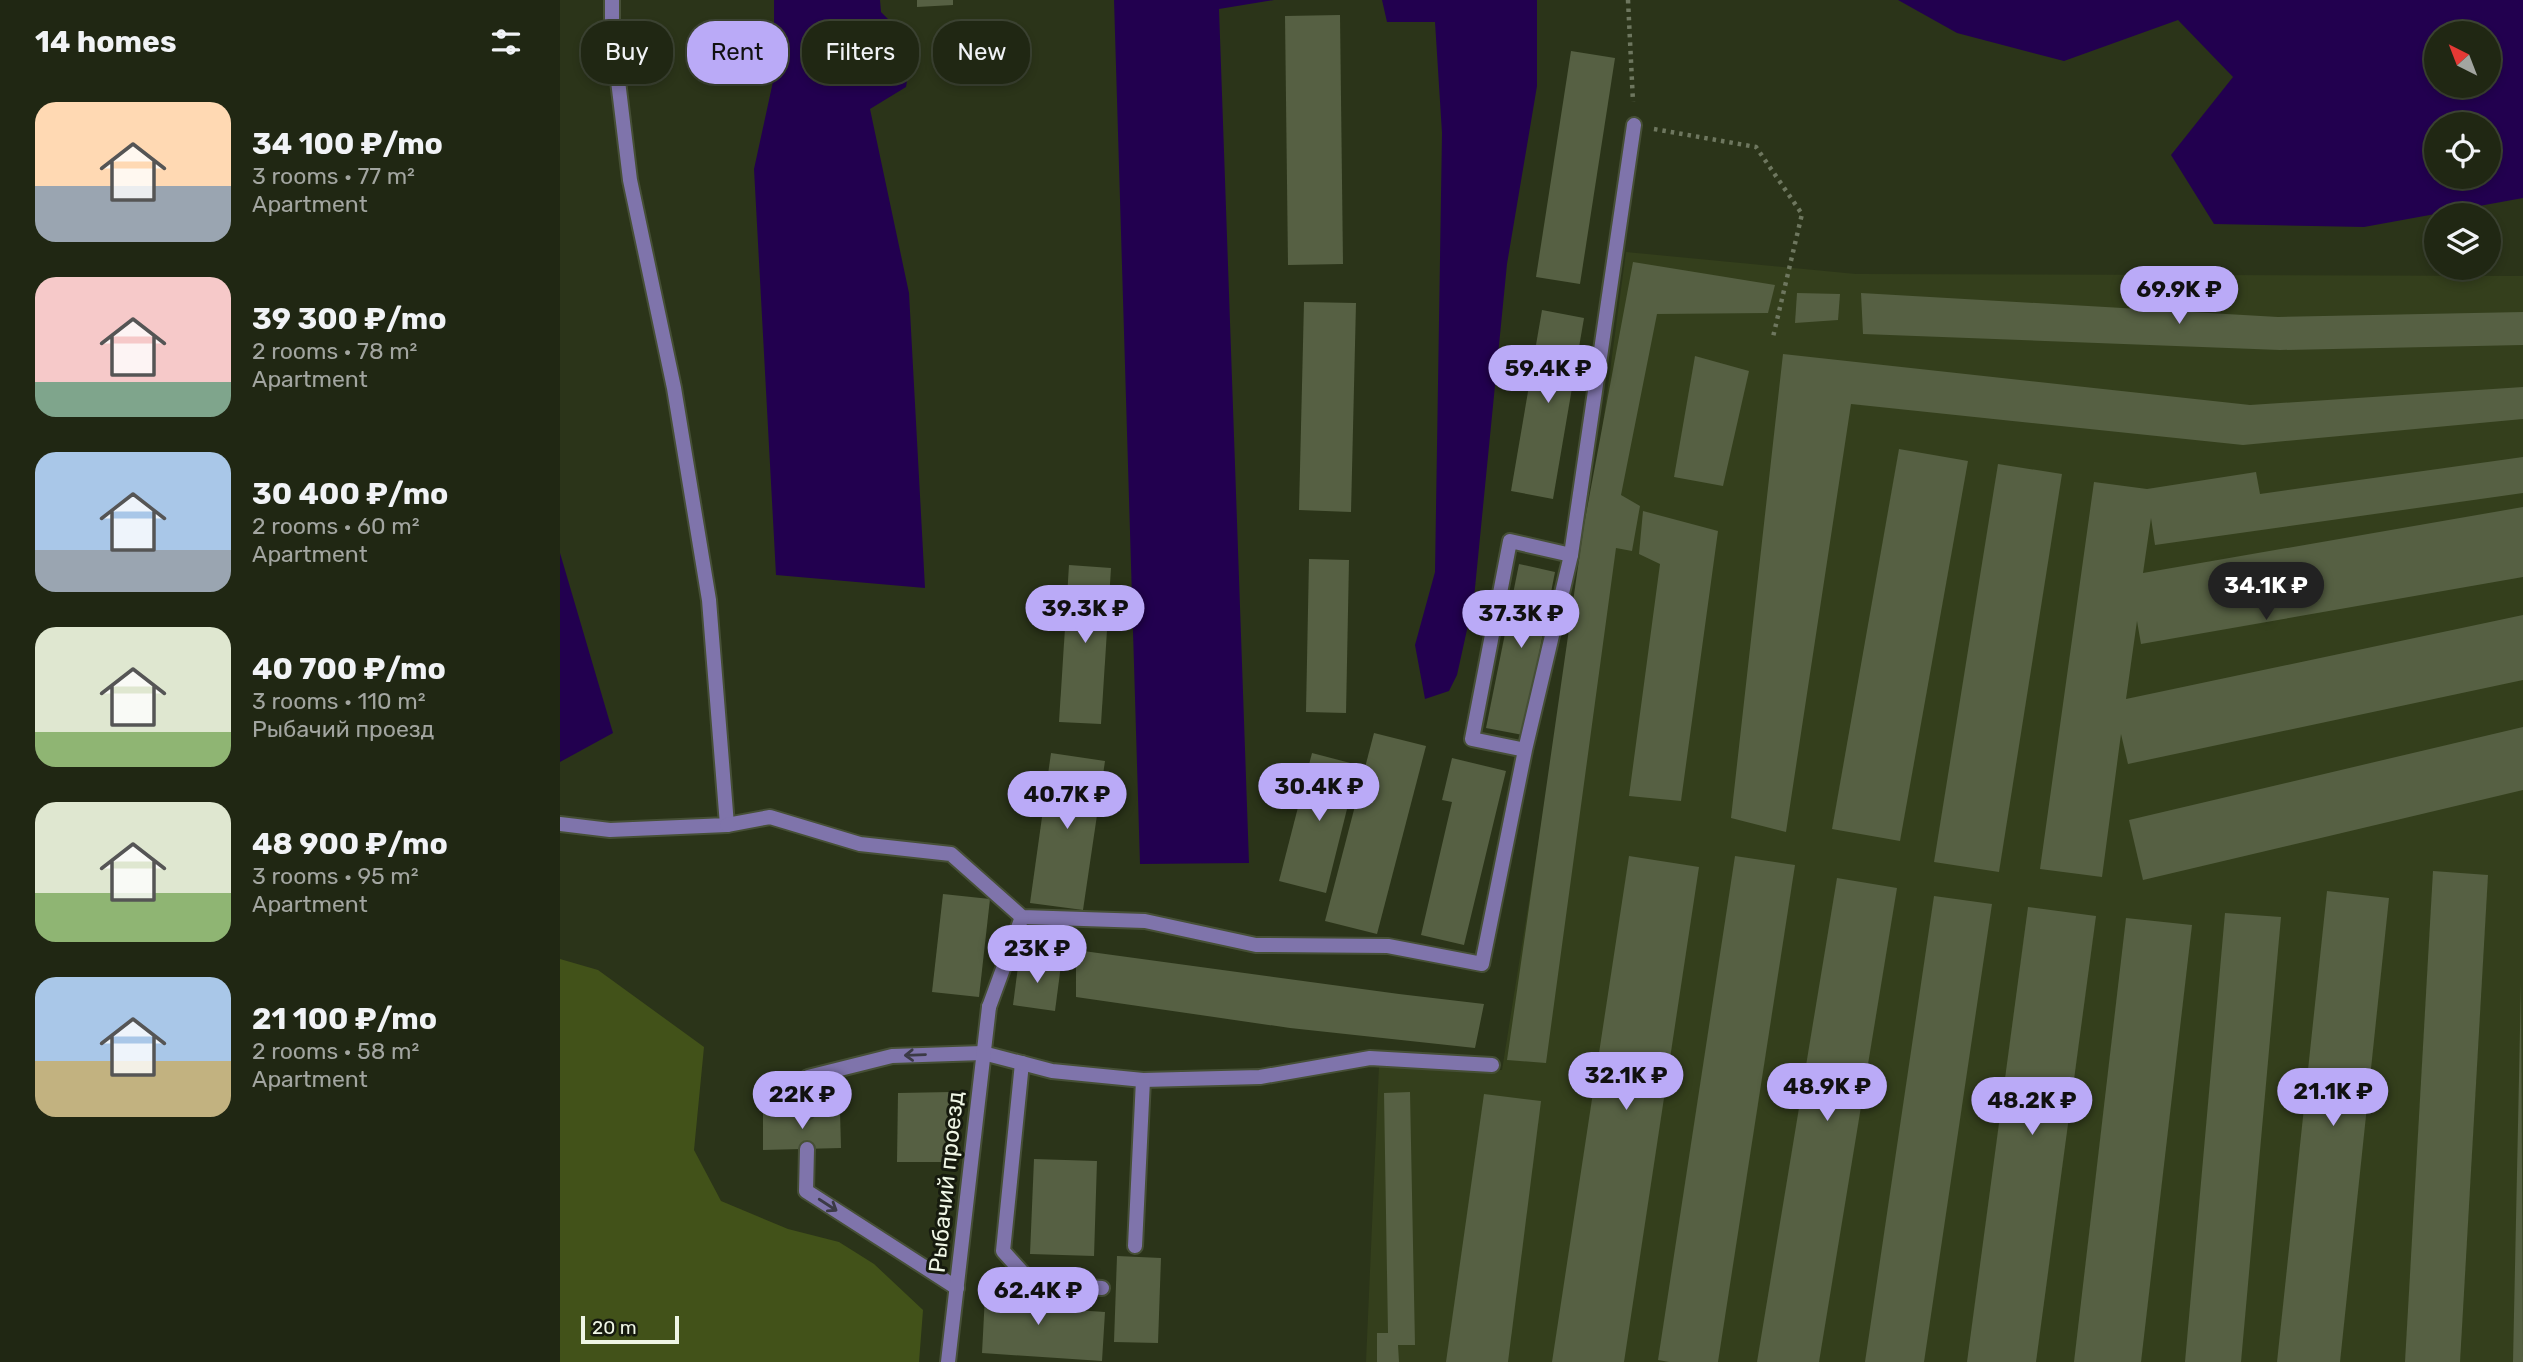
<!DOCTYPE html>
<meta charset="utf-8">
<style>
body{margin:0;font-family:Rubik,sans-serif;background:#282f1c;color:#f1f3f6;height:100vh;display:flex;flex-direction:column;font-size:26px;white-space:nowrap}
*{box-sizing:border-box;margin:0}
p{font-size:23px;color:#a2a5a0}
.icon{flex:none;width:38px;height:38px;fill:none;stroke:currentColor;stroke-width:2;stroke-linecap:round;stroke-linejoin:round}
.map{position:relative;flex:1;overflow:hidden}
.drawer{display:flex;flex-direction:column;background:#202713;width:560px}
.drawer>*{flex:none}
.guide{position:absolute;left:21px;top:21px;width:665px;height:63px;display:flex;gap:14px}
.needle{width:46px;rotate:318deg}
.controls{position:absolute;left:1864px;top:21px;display:grid;gap:14px}
.controls a{display:grid;place-items:center;width:77px;height:77px;border-radius:50%;background:#202713;box-shadow:0 4px 10px #0003,0 0 0 2px #3d4433;font-size:35px}
.scale{position:absolute;left:21px;bottom:18px;width:98px;box-sizing:border-box;padding-left:7px;border:4px solid #eff6e5;border-top:0;font-size:19px;line-height:24px;white-space:nowrap;color:#eff6e5;-webkit-text-stroke:5px #161a0e;paint-order:stroke}
.price{position:absolute;translate:-50% -60px;padding:0 16px;border-radius:24px;background:#baaaf7;color:#111;font-size:23px;line-height:46px;filter:drop-shadow(0 2px 4px #0008)}
.price::after{content:'';position:absolute;left:50%;top:42px;width:21px;height:16px;margin-left:-10px;background:inherit;clip-path:polygon(0 0,100% 0,50% 100%)}
.price.current{background:#222;color:#fff}
ul{padding:0;list-style:none}
li{display:flex;align-items:center;gap:21px;height:175px;padding:0 35px}
li span{display:grid;place-items:center;flex:none;width:196px;height:140px;border-radius:21px;color:#555}
li>.icon{margin-inline-start:auto}
span .icon{width:84px;height:84px;fill:#fffc;stroke-width:1}
li b{font-size:30px}
h2{display:flex;justify-content:space-between;align-items:center;height:84px;padding:0 35px;font-size:30px}
.chip{padding:0 24px;border-radius:28px;background:#202713;box-shadow:0 4px 10px #0003,0 0 0 2px #3d4433;font-size:24px;line-height:63px}
.chip.current{background:#baaaf7;color:#111}
main{display:flex;flex:1;min-height:0}
.map>svg:first-child{display:block}
.built{fill:#343f1c}
.green{fill:#425219}
.water{fill:#22004f;fill-rule:evenodd}
.building{fill:#566043}
.lines{fill:none;stroke-linecap:round;stroke-linejoin:round}
.service-casing{stroke:#464f36;stroke-width:18}
.minor-casing{stroke:#464f36;stroke-width:18}
.path{stroke:#6e775f;stroke-width:4.5;stroke-dasharray:3.5 5;stroke-linecap:butt}
.service{stroke:#7f74ab;stroke-width:14}
.minor{stroke:#7f74ab;stroke-width:14}
.oneway{stroke:#3b3a45}
.labels{text-anchor:middle;stroke-width:6;stroke-linejoin:round;paint-order:stroke}
.street-label{font-size:23px;fill:#eff6e5;stroke:#161a0e}
</style>
<main>
<section class="drawer">
<h2>14 homes<svg class="icon" aria-label="filters" viewBox="0 0 24 24"><path d="M4 7h16M4 17h16"/><circle cx="9" cy="7" r="2"/><circle cx="15" cy="17" r="2"/></svg></h2>
<ul>
<li><span style="background:linear-gradient(#ffd9b3 60%,#9aa5b1 0)"><svg class="icon" aria-label="home" viewBox="0 0 24 24"><path d="M3 11l9-7 9 7M6 9v11h12V9"/></svg></span><div><b>34 100 ₽/mo</b><p>3 rooms · 77 m²</p><p>Apartment</p></div></li>
<li><span style="background:linear-gradient(#f6c9c9 75%,#7fa58c 0)"><svg class="icon" aria-label="home" viewBox="0 0 24 24"><path d="M3 11l9-7 9 7M6 9v11h12V9"/></svg></span><div><b>39 300 ₽/mo</b><p>2 rooms · 78 m²</p><p>Apartment</p></div></li>
<li><span style="background:linear-gradient(#a9c7e8 70%,#9aa5b1 0)"><svg class="icon" aria-label="home" viewBox="0 0 24 24"><path d="M3 11l9-7 9 7M6 9v11h12V9"/></svg></span><div><b>30 400 ₽/mo</b><p>2 rooms · 60 m²</p><p>Apartment</p></div></li>
<li><span style="background:linear-gradient(#dfe7d0 75%,#8fb573 0)"><svg class="icon" aria-label="home" viewBox="0 0 24 24"><path d="M3 11l9-7 9 7M6 9v11h12V9"/></svg></span><div><b>40 700 ₽/mo</b><p>3 rooms · 110 m²</p><p>Рыбачий проезд</p></div></li>
<li><span style="background:linear-gradient(#dfe7d0 65%,#8fb573 0)"><svg class="icon" aria-label="home" viewBox="0 0 24 24"><path d="M3 11l9-7 9 7M6 9v11h12V9"/></svg></span><div><b>48 900 ₽/mo</b><p>3 rooms · 95 m²</p><p>Apartment</p></div></li>
<li><span style="background:linear-gradient(#a9c7e8 60%,#c2b280 0)"><svg class="icon" aria-label="home" viewBox="0 0 24 24"><path d="M3 11l9-7 9 7M6 9v11h12V9"/></svg></span><div><b>21 100 ₽/mo</b><p>2 rooms · 58 m²</p><p>Apartment</p></div></li>
</ul>
</section>
<div class="map">
<svg width="1963" height="1362" viewBox="0 0 1963 1362">
<rect width="100%" height="100%" fill="#2b3419"/>
<path class="built" d="M 1066,252 L 1296,274 L 1963,276 L 1963,1362 L 806,1362 L 819,1066 L 942,1070 L 1031,512 Z"/>
<path class="green" d="M 0,959 L 38,970 L 144,1047 L 134,1150 L 161,1201 L 228,1229 L 279,1242 L 314,1264 L 363,1310 L 359,1362 L 0,1362 Z"/>
<g class="water">
<path d="M 214,0 L 320,0 L 321,12 L 353,44 L 346,87 L 310,109 L 349,293 L 365,588 L 216,575 L 194,169 L 214,77 Z"/>
<path d="M 554,0 L 714,0 L 659,9 L 689,863 L 580,864 Z"/>
<path d="M 822,0 L 977,0 L 977,86 L 947,264 L 914,598 L 897,675 L 889,691 L 865,699 L 855,645 L 875,572 L 882,133 L 875,22 L 827,22 Z"/>
<path d="M 1338,0 L 1963,0 L 1963,198 L 1804,227 L 1654,224 L 1611,155 L 1673,77 L 1618,20 L 1504,61 L 1397,33 ZM 1928,33 L 1928,86 L 1876,86 L 1876,33 ZM 1928,124 L 1928,177 L 1876,177 L 1876,124 Z"/>
<path d="M 0,553 L 53,733 L 0,762 Z"/>
</g>
<g class="building">
<path d="M 357,0 L 393,0 L 393,5 L 357,7 Z"/>
<path d="M 780,15 L 783,264 L 728,265 L 725,16 Z"/>
<path d="M 1011,51 L 1055,58 L 1020,284 L 976,277 Z"/>
<path d="M 1073,262 L 1215,285 L 1208,313 L 1097,314 L 1061,495 L 1080,506 L 1072,551 L 1056,548 L 986,1063 L 947,1060 L 1024,525 Z"/>
<path d="M 1237,293 L 1280,294 L 1278,320 L 1235,323 Z"/>
<path d="M 1301,293 L 1718,317 L 1963,312 L 1963,345 L 1720,350 L 1303,334 Z"/>
<path d="M 744,302 L 796,303 L 791,512 L 739,510 Z"/>
<path d="M 982,310 L 1024,318 L 993,499 L 951,491 Z"/>
<path d="M 1223,354 L 1690,405 L 1963,387 L 1963,419 L 1683,445 L 1291,404 L 1226,832 L 1171,818 Z"/>
<path d="M 1135,356 L 1189,371 L 1163,486 L 1114,477 Z"/>
<path d="M 1339,449 L 1408,461 L 1340,841 L 1272,829 Z"/>
<path d="M 1963,457 L 1963,493 L 1595,545 L 1591,518 L 1583,573 L 1963,507 L 1963,577 L 1581,644 L 1577,621 L 1566,699 L 1963,615 L 1963,680 L 1568,764 L 1561,734 L 1542,877 L 1480,869 L 1534,482 L 1587,489 L 1696,472 L 1700,494 Z"/>
<path d="M 1438,464 L 1502,474 L 1439,872 L 1374,862 Z"/>
<path d="M 1083,511 L 1158,531 L 1121,801 L 1069,796 L 1100,564 L 1079,554 Z"/>
<path d="M 749,559 L 789,560 L 786,713 L 746,712 Z"/>
<path d="M 959,564 L 995,572 L 963,735 L 926,728 Z"/>
<path d="M 509,565 L 551,568 L 541,724 L 499,722 Z"/>
<path d="M 1963,727 L 1963,790 L 1583,880 L 1569,820 Z"/>
<path d="M 814,733 L 866,746 L 817,934 L 765,921 Z"/>
<path d="M 491,753 L 545,761 L 523,910 L 470,903 Z"/>
<path d="M 752,753 L 798,765 L 766,893 L 719,881 Z"/>
<path d="M 892,758 L 946,771 L 904,945 L 861,935 L 892,802 L 882,800 Z"/>
<path d="M 1069,856 L 1139,867 L 1064,1362 L 992,1362 Z"/>
<path d="M 1175,856 L 1235,865 L 1158,1362 L 1109,1362 L 1098,1360 Z"/>
<path d="M 1873,871 L 1928,875 L 1900,1362 L 1845,1362 Z"/>
<path d="M 1277,878 L 1337,888 L 1259,1362 L 1197,1362 Z"/>
<path d="M 1767,891 L 1829,898 L 1780,1362 L 1717,1362 Z"/>
<path d="M 383,894 L 430,899 L 419,997 L 372,992 Z"/>
<path d="M 1374,896 L 1432,904 L 1364,1362 L 1305,1362 Z"/>
<path d="M 1468,907 L 1536,916 L 1476,1362 L 1407,1362 Z"/>
<path d="M 1665,913 L 1721,917 L 1681,1362 L 1625,1362 Z"/>
<path d="M 1566,918 L 1632,925 L 1581,1362 L 1514,1362 Z"/>
<path d="M 516,950 L 839,994 L 924,1004 L 915,1048 L 730,1028 L 516,997 Z"/>
<path d="M 459,959 L 501,965 L 495,1011 L 453,1005 Z"/>
<path d="M 1961,983 L 1963,1362 L 1953,1362 Z"/>
<path d="M 391,1092 L 391,1162 L 337,1162 L 338,1093 Z"/>
<path d="M 850,1092 L 855,1345 L 838,1345 L 839,1362 L 817,1362 L 817,1333 L 828,1333 L 824,1093 Z"/>
<path d="M 924,1094 L 981,1101 L 948,1362 L 886,1362 Z"/>
<path d="M 280,1111 L 281,1148 L 203,1150 L 203,1113 Z"/>
<path d="M 474,1159 L 537,1161 L 534,1256 L 470,1254 Z"/>
<path d="M 557,1256 L 601,1258 L 598,1343 L 554,1342 Z"/>
<path d="M 426,1277 L 457,1279 L 455,1306 L 545,1312 L 542,1361 L 422,1353 Z"/>
</g>
<g class="lines">
<g class="service-casing">
<g id="service">
<path d="M 1011,555 L 1074,125"/>
<path d="M 0,824 L 50,830 L 167,825 L 149,600 L 114,388 L 70,180 L 52,31 L 52,0"/>
<path d="M 167,825 L 210,817 L 300,844 L 391,854 L 462,917 L 585,921 L 696,945 L 828,946 L 922,964 L 965,750 L 1011,555 L 950,541 L 912,739 L 965,750"/>
<path d="M 429,1007 L 462,917"/>
<path d="M 462,1063 L 443,1251 L 472,1283 L 542,1288"/>
<path d="M 247,1112 L 248,1077 L 332,1056 L 423,1053 L 492,1071 L 583,1080 L 700,1077 L 810,1058 L 932,1065"/>
<path d="M 247,1149 L 246,1191 L 397,1288"/>
<path d="M 575,1246 L 583,1080"/>
</g>
</g>
<g class="minor-casing">
<path id="minor" d="M 388,1362 L 429,1007"/>
</g>
<g class="path">
<path d="M 1068,0 L 1073,102"/>
<path d="M 1094,129 L 1196,147 L 1242,214 L 1213,337"/>
</g>
<use href="#service" class="service"/>
<use href="#minor" class="minor"/>
</g>
<defs><path id="oneway-shaft" d="M-6 0H5M1.5-3L5.5 0L1.5 3" fill="none" stroke-width="1.6" stroke-linecap="round" stroke-linejoin="round" transform="scale(1.75)"/></defs>
<g class="oneway">
<use href="#oneway-shaft" transform="translate(355 1055) rotate(178)"/>
<use href="#oneway-shaft" transform="translate(268 1205) rotate(33)"/>
</g>
<g class="labels">
<g class="street-label">
<text transform="translate(386 1182) rotate(-84)" y="8">Рыбачий проезд</text>
</g>
</g>
</svg>
<div class="controls">
<a><svg class="needle" viewBox="-14 -14 28 28"><path d="M0-13l5 13h-10z" fill="#e53935"/><path d="M0 13l5-13h-10z" fill="#a2a5a0"/></svg></a>
<a><svg class="icon" aria-label="locate" viewBox="0 0 24 24"><circle cx="12" cy="12" r="6"/><path d="M12 2v4M12 18v4M2 12h4M18 12h4"/></svg></a>
<a><svg class="icon" aria-label="layers" viewBox="0 0 24 24"><path d="M12 4l9 5-9 5-9-5zM3 14l9 5 9-5"/></svg></a>
</div>
<div class="scale">20 m</div>
<b class="price" style="left:1619px;top:326px">69.9K ₽</b>
<b class="price" style="left:988px;top:405px">59.4K ₽</b>
<b class="price current" style="left:1706px;top:622px">34.1K ₽</b>
<b class="price" style="left:525px;top:645px">39.3K ₽</b>
<b class="price" style="left:961px;top:650px">37.3K ₽</b>
<b class="price" style="left:759px;top:823px">30.4K ₽</b>
<b class="price" style="left:507px;top:831px">40.7K ₽</b>
<b class="price" style="left:477px;top:985px">23K ₽</b>
<b class="price" style="left:1066px;top:1112px">32.1K ₽</b>
<b class="price" style="left:1267px;top:1123px">48.9K ₽</b>
<b class="price" style="left:1773px;top:1128px">21.1K ₽</b>
<b class="price" style="left:242px;top:1131px">22K ₽</b>
<b class="price" style="left:1472px;top:1137px">48.2K ₽</b>
<b class="price" style="left:478px;top:1327px">62.4K ₽</b>
<div class="guide">
<a class="chip">Buy</a>
<a class="chip current">Rent</a>
<a class="chip">Filters</a>
<a class="chip">New</a>
</div>
</div>
</main>
